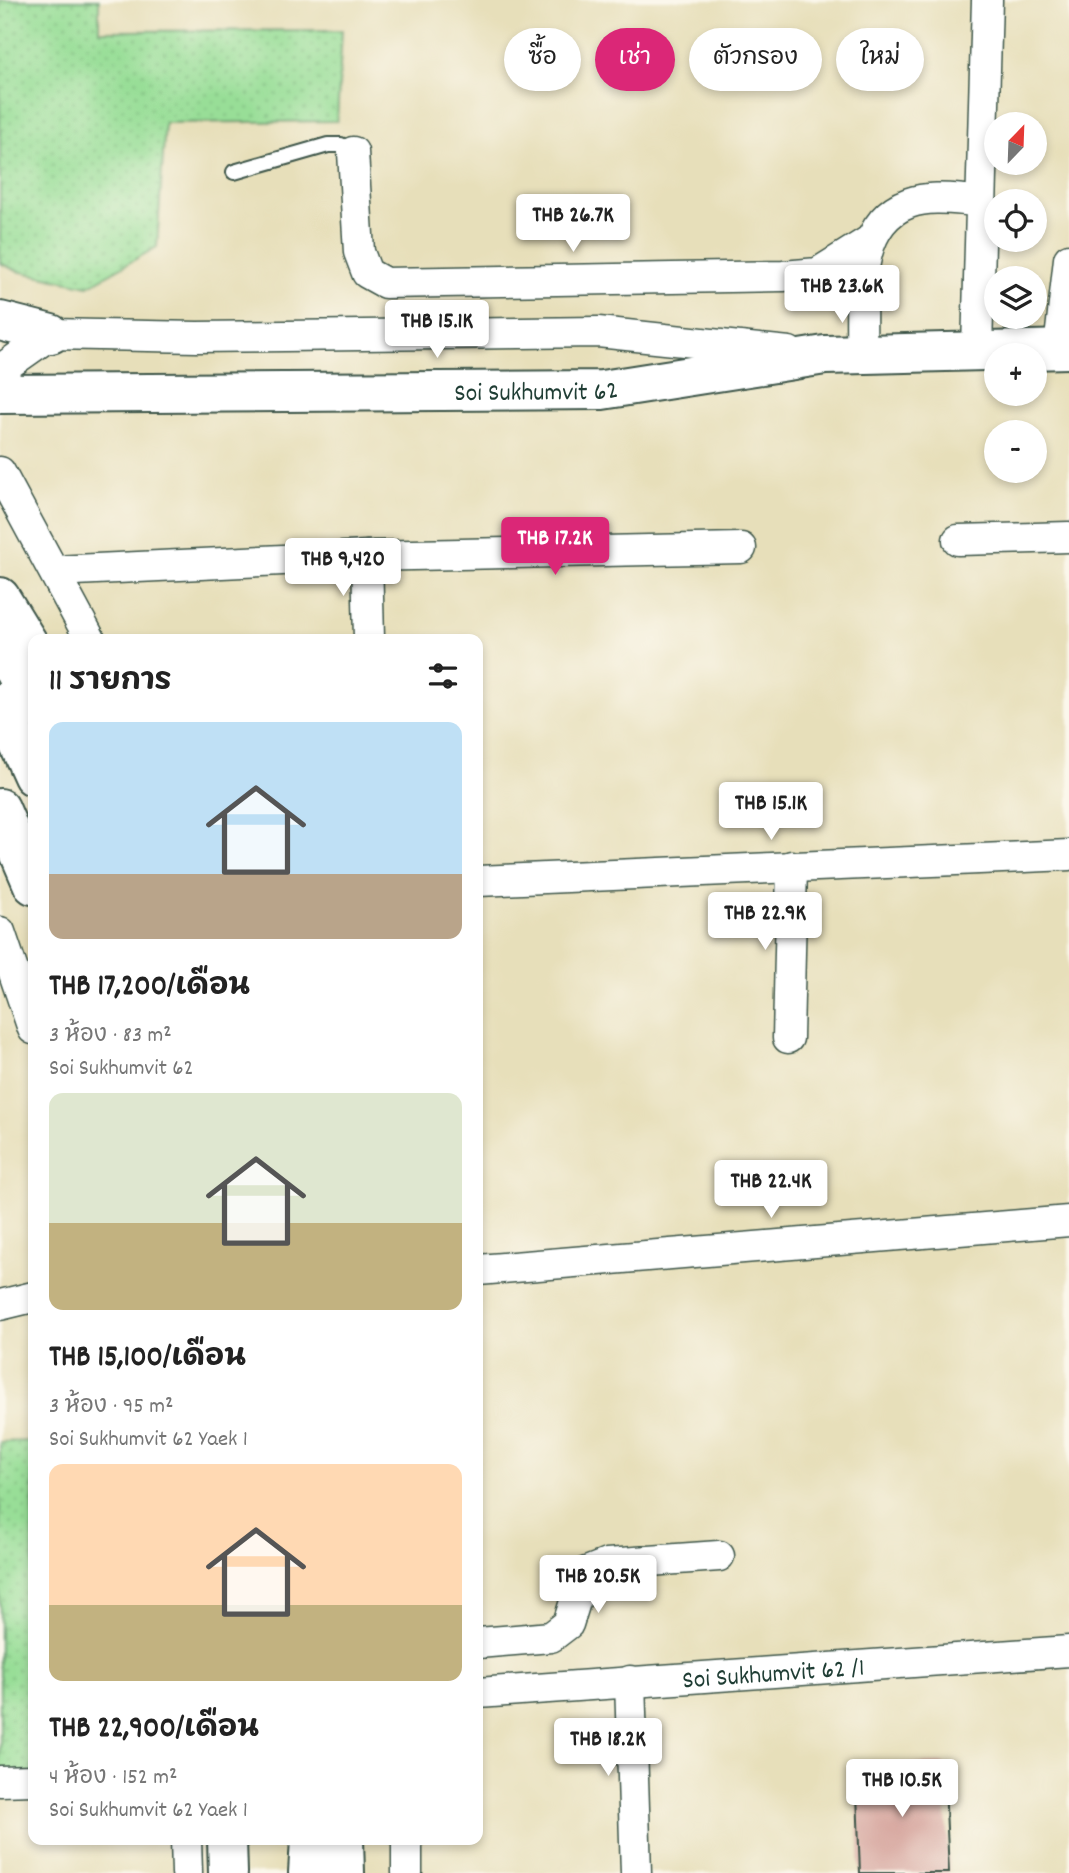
<!DOCTYPE html>
<html lang="th">
<meta charset="utf-8">
<style>
body{margin:0;font-family:Dekko,"Playpen Sans Thai",sans-serif;background:#f2f2f2;color:#222;height:100vh;display:flex;flex-direction:column;font-size:26px;white-space:nowrap}
*{box-sizing:border-box;margin:0}
p{font-size:23px;color:#767676}
.icon{flex:none;width:38px;height:38px;fill:none;stroke:currentColor;stroke-width:2;stroke-linecap:round;stroke-linejoin:round}
.map{position:relative;flex:1;overflow:hidden}
.details{position:absolute;left:28px;top:634px;width:455px;height:1211px;display:flex;flex-direction:column;background:#fff;border-radius:14px;box-shadow:0 4px 10px #0003}
.details>*{flex:none}
.banner{position:absolute;left:504px;top:28px;width:458px;height:63px;display:flex;gap:14px}
.needle{width:46px;rotate:23deg}
.tools{position:absolute;left:984px;top:112px;display:grid;gap:14px}
.tools a{display:grid;place-items:center;width:63px;height:63px;border-radius:50%;background:#fff;box-shadow:0 4px 10px #0003;font-size:35px}
.price{position:absolute;translate:-50% -60px;padding:0 16px;border-radius:7px;background:#fff;color:#222;font-size:23px;line-height:46px;filter:drop-shadow(0 2px 4px #0008)}
.price::after{content:'';position:absolute;left:50%;top:42px;width:21px;height:16px;margin-left:-10px;background:inherit;clip-path:polygon(0 0,100% 0,50% 100%)}
.price.active{background:#db2777;color:#fff}
ul{padding:0;list-style:none}
li{display:grid;align-content:center;gap:14px;height:371px;padding:0 21px}
li span{display:grid;place-items:center;height:217px;border-radius:14px;color:#555}
li>.icon{margin-inline-start:auto}
span .icon{width:126px;height:126px;fill:#fffc;stroke-width:1}
li b{font-size:30px}
h2{display:flex;justify-content:space-between;align-items:center;height:84px;padding:0 21px;font-size:30px}
.tag{padding:0 24px;border-radius:32px;background:#fff;box-shadow:0 4px 10px #0003;font-size:24px;line-height:63px}
.tag.active{background:#db2777;color:#fff}
.map>svg:first-child{display:block}
.grass{fill:url(#grass-dots);stroke:#5c8e66;stroke-width:2}
.building{fill:#d4a099}
.lines{fill:none;stroke-linecap:round;stroke-linejoin:round}
.lane-casing{stroke:#3d5548;stroke-width:18}
.street-casing{stroke:#3d5548;stroke-width:33}
.secondary-casing{stroke:#3d5548;stroke-width:42}
.highway-casing{stroke:#3d5548;stroke-width:42}
.lane{stroke:#fff;stroke-width:14}
.street{stroke:#fff;stroke-width:30}
.secondary{stroke:#fff;stroke-width:38}
.highway{stroke:#fff;stroke-width:38}
.labels{text-anchor:middle;stroke-width:6;stroke-linejoin:round;paint-order:stroke}
.street-label{font-size:26px;fill:#1f3d34;stroke:#fbf7ec}
</style>
<div class="map">
<svg width="1069" height="1873" viewBox="0 0 1069 1873">
<defs>
<pattern id="grass-dots" width="8" height="8" patternUnits="userSpaceOnUse" patternTransform="scale(1.75)"><rect width="8" height="8" fill="#98de97"/><path d="M2 2h.1M6 6h.1" fill="none" stroke="#83bf83" stroke-width="1.8" stroke-linecap="round"/></pattern>
</defs>
<rect width="100%" height="100%" fill="#fbf7ec"/>
<filter id="ink" filterUnits="userSpaceOnUse"><feTurbulence type="fractalNoise" baseFrequency=".0143" numOctaves="2"/><feDisplacementMap in="SourceGraphic" scale="14" xChannelSelector="R" yChannelSelector="G"/><feConvolveMatrix kernelMatrix="1 2 1 2 8 2 1 2 1" color-interpolation-filters="sRGB"/></filter>
<filter id="wash" filterUnits="userSpaceOnUse"><feTurbulence type="fractalNoise" baseFrequency=".00686" numOctaves="4" result="noise"/><feDisplacementMap in="SourceGraphic" scale="28" xChannelSelector="R" yChannelSelector="G"/><feGaussianBlur stdDeviation="1.57" result="paint"/><feColorMatrix in="noise" values="0 0 0 0 0 0 0 0 0 0 0 0 0 0 0 0 0 1.4 0 .05"/><feComposite in="paint" operator="in"/></filter>
<g filter="url(#wash)">
<rect width="100%" height="100%" fill="#e7dfba"/>
<g class="grass">
<path d="M 0,0 L 99,0 L 99,31 L 342,30 L 337,121 L 165,123 L 157,247 L 88,286 L 17,271 L 0,263 Z"/>
<path d="M 33,1441 L 33,1772 L 0,1773 L 0,1442 Z"/>
</g>
<g id="blocks">
<path class="building" d="M 944,1763 L 949,1873 L 860,1873 L 856,1766 Z"/>
</g>
</g>
<g filter="url(#ink)">
<use href="#blocks" fill-opacity="0" stroke="#3d5548" stroke-width="2"/>
<g class="lines">
<g class="lane-casing">
<path id="lane" d="M 234,172 L 328,145 L 341,145 L 353,152"/>
</g>
<g class="street-casing">
<g id="street">
<path d="M 353,152 L 359,252 L 367,273 L 385,283 L 783,276 L 818,273 L 869,241"/>
<path d="M 977,349 L 987,0"/>
<path d="M 1059,349 L 1069,259"/>
<path d="M 861,354 C 863,305 851,224 909,203 C 931,195 958,200 980,201"/>
<path d="M 0,370 L 51,334 L 197,337 L 598,332 L 789,352"/>
<path d="M 0,472 L 90,639"/>
<path d="M 958,540 L 1069,537"/>
<path d="M 367,556 L 369,639"/>
<path d="M 54,571 L 367,556 L 741,548"/>
<path d="M 478,881 L 1069,855"/>
<path d="M 0,932 L 33,1029"/>
<path d="M 788,1038 L 792,866"/>
<path d="M 478,1270 L 1069,1221"/>
<path d="M 0,1305 L 33,1297"/>
<path d="M 478,1643 L 551,1637 L 568,1624 L 584,1573 L 607,1564 L 719,1556"/>
<path d="M 630,1681 L 636,1873"/>
<path id="s1" d="M 478,1693 L 1069,1651"/>
<path d="M 0,1781 L 33,1780"/>
<path d="M 186,1839 L 187,1873"/>
<path d="M 407,1839 L 407,1873"/>
</g>
</g>
<g class="secondary-casing">
<g id="secondary">
<path id="s2" d="M 0,394 L 602,390 L 825,355 L 1069,349"/>
</g>
</g>
<g class="highway-casing">
<g id="highway">
<path d="M 0,321 L 51,334"/>
<path d="M 0,597 L 33,651"/>
<path d="M 0,644 L 33,708"/>
<path d="M 0,703 L 33,776"/>
<path d="M 0,808 L 33,885"/>
<path d="M 227,1839 L 228,1873"/>
<path d="M 344,1839 L 345,1873"/>
<path d="M 308,1873 L 310,1839"/>
</g>
</g>
<use href="#lane" class="lane"/>
<use href="#street" class="street"/>
<use href="#secondary" class="secondary"/>
<use href="#highway" class="highway"/>
</g>
</g>
<g class="labels">
<g class="street-label">
<text dy="9" stroke="none"><textPath href="#s2" startOffset="536">Soi Sukhumvit 62</textPath></text>
<text dy="9" stroke="none"><textPath href="#s1" startOffset="296">Soi Sukhumvit 62 /1</textPath></text>
</g>
</g>
</svg>
<div class="tools">
<a><svg class="needle" viewBox="-14 -14 28 28"><path d="M0-13l5 13h-10z" fill="#e53935"/><path d="M0 13l5-13h-10z" fill="#767676"/></svg></a>
<a><svg class="icon" aria-label="locate" viewBox="0 0 24 24"><circle cx="12" cy="12" r="6"/><path d="M12 2v4M12 18v4M2 12h4M18 12h4"/></svg></a>
<a><svg class="icon" aria-label="layers" viewBox="0 0 24 24"><path d="M12 4l9 5-9 5-9-5zM3 14l9 5 9-5"/></svg></a>
<a>+</a>
<a>−</a>
</div>
<b class="price" style="left:573px;top:254px">THB 26.7K</b>
<b class="price" style="left:842px;top:325px">THB 23.6K</b>
<b class="price" style="left:437px;top:360px">THB 15.1K</b>
<b class="price active" style="left:555px;top:577px">THB 17.2K</b>
<b class="price" style="left:343px;top:598px">THB 9,420</b>
<b class="price" style="left:771px;top:842px">THB 15.1K</b>
<b class="price" style="left:765px;top:952px">THB 22.9K</b>
<b class="price" style="left:771px;top:1220px">THB 22.4K</b>
<b class="price" style="left:598px;top:1615px">THB 20.5K</b>
<b class="price" style="left:608px;top:1778px">THB 18.2K</b>
<b class="price" style="left:902px;top:1819px">THB 10.5K</b>
<div class="banner">
<a class="tag">ซื้อ</a>
<a class="tag active">เช่า</a>
<a class="tag">ตัวกรอง</a>
<a class="tag">ใหม่</a>
</div>
<section class="details">
<h2>11 รายการ<svg class="icon" aria-label="filters" viewBox="0 0 24 24"><path d="M4 7h16M4 17h16"/><circle cx="9" cy="7" r="2"/><circle cx="15" cy="17" r="2"/></svg></h2>
<ul>
<li><span style="background:linear-gradient(#bfe0f5 70%,#b9a48a 0)"><svg class="icon" aria-label="home" viewBox="0 0 24 24"><path d="M3 11l9-7 9 7M6 9v11h12V9"/></svg></span><div><b>THB 17,200/เดือน</b><p>3 ห้อง · 83 m²</p><p>Soi Sukhumvit 62</p></div></li>
<li><span style="background:linear-gradient(#dfe7d0 60%,#c2b280 0)"><svg class="icon" aria-label="home" viewBox="0 0 24 24"><path d="M3 11l9-7 9 7M6 9v11h12V9"/></svg></span><div><b>THB 15,100/เดือน</b><p>3 ห้อง · 95 m²</p><p>Soi Sukhumvit 62 Yaek 1</p></div></li>
<li><span style="background:linear-gradient(#ffd9b3 65%,#c2b280 0)"><svg class="icon" aria-label="home" viewBox="0 0 24 24"><path d="M3 11l9-7 9 7M6 9v11h12V9"/></svg></span><div><b>THB 22,900/เดือน</b><p>4 ห้อง · 152 m²</p><p>Soi Sukhumvit 62 Yaek 1</p></div></li>
</ul>
</section>
</div>
